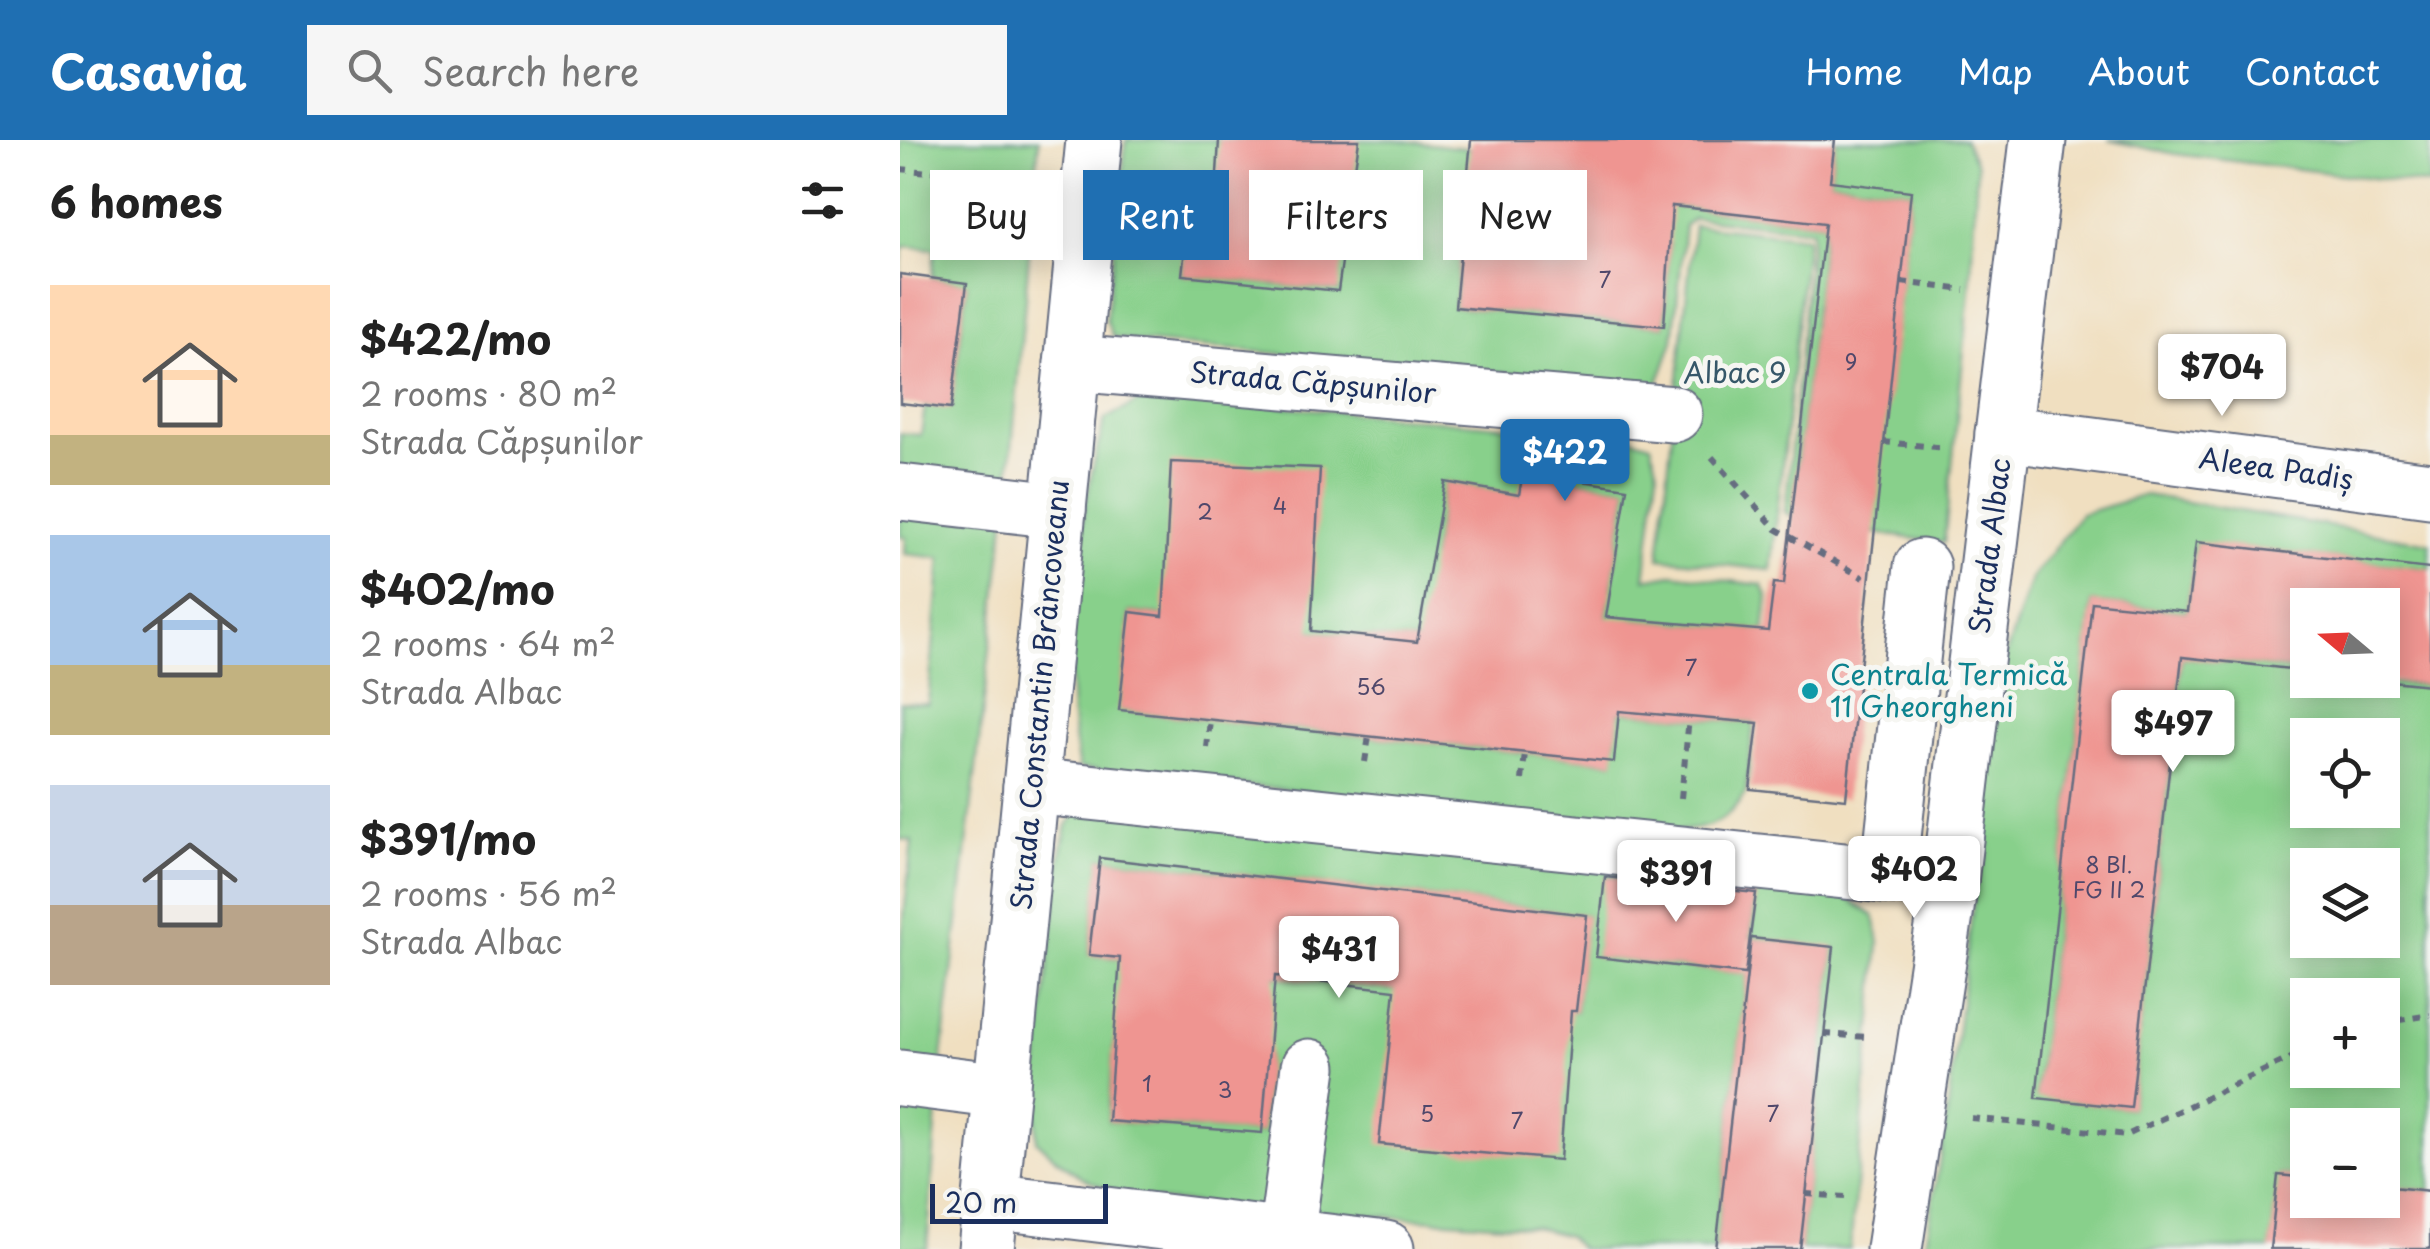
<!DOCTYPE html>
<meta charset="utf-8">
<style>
body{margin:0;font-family:"Playpen Sans",sans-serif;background:#f6f6f6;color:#222;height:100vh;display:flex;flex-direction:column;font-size:38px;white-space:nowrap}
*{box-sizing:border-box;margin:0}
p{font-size:32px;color:#767676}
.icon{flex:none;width:55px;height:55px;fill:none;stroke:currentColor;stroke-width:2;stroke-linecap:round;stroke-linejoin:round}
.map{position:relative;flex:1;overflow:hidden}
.side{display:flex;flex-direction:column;background:#fff;width:900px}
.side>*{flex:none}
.top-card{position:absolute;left:30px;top:30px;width:950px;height:90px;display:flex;gap:20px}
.needle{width:65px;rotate:289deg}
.fabs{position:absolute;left:1390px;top:448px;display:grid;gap:20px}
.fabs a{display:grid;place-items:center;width:110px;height:110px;border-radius:0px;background:#fff;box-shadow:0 5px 25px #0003;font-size:50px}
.scale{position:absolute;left:30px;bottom:25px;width:178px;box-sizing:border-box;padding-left:10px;border:5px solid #1b2f5e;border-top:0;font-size:28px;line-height:35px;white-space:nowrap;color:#1b2f5e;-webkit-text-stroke:8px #f6f6f2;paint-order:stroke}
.price{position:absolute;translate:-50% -85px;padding:0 22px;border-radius:10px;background:#fff;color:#222;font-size:32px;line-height:65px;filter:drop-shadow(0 2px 5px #0008)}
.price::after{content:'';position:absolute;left:50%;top:60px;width:30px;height:22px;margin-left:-15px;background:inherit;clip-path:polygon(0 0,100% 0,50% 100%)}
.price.current{background:#1f6fb2;color:#fff}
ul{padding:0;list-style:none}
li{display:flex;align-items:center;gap:30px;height:250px;padding:0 50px}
li span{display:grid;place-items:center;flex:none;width:280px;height:200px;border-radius:0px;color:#555}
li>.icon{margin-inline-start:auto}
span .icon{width:120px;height:120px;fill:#fffc;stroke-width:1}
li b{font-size:42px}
h2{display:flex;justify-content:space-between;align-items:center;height:120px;padding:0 50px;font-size:42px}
.tag{padding:0 35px;border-radius:0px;background:#fff;box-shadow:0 5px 25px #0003;font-size:35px;line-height:90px}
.tag.current{background:#1f6fb2;color:#fff}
header{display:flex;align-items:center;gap:60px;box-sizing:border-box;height:140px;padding:0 50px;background:#1f6fb2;color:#fff}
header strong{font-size:48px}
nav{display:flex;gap:55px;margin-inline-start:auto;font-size:35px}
.search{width:700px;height:90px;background:#f6f6f6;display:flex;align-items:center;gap:25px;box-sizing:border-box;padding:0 35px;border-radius:0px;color:#767676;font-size:38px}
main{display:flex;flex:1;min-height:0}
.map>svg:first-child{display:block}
.green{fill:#88d08b;stroke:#528074;stroke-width:2.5;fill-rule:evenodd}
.building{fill:#ef9591}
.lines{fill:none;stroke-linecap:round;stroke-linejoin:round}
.minor-casing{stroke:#666d80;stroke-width:59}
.path{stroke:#666d80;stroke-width:6;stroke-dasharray:8 8;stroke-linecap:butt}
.minor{stroke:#fff;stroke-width:55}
.culture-dot{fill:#0f9aa8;stroke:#f6f6f2;stroke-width:4}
.labels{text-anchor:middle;stroke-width:10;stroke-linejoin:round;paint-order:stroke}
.number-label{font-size:22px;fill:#50486b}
.park-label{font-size:28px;fill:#365769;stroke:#f6f6f2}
.street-label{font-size:28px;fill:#1b2f5e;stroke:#f6f6f2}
.culture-label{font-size:28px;fill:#0d838f;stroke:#f6f6f2;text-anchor:start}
</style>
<header>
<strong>Casavia</strong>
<div class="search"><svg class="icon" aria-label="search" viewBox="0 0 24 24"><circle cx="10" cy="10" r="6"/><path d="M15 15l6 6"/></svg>Search here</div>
<nav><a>Home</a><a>Map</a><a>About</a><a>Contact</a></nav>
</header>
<main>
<section class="side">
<h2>6 homes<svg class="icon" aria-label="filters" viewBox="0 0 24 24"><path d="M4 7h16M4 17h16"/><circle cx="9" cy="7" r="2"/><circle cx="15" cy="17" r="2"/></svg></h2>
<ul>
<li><span style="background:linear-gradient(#ffd9b3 75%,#c2b280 0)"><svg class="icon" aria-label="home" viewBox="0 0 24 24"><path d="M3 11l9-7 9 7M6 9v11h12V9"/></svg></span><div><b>$422/mo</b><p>2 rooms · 80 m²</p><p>Strada Căpșunilor</p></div></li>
<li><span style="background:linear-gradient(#a9c7e8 65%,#c2b280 0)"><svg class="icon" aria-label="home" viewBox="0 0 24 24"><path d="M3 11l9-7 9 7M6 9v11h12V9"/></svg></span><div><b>$402/mo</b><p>2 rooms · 64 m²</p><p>Strada Albac</p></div></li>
<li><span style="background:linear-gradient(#c9d6e8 60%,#b9a48a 0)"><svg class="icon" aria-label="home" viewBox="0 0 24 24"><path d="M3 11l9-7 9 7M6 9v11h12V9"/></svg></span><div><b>$391/mo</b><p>2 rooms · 56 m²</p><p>Strada Albac</p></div></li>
</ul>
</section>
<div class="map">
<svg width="1530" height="1109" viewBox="0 0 1530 1109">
<rect width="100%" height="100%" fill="#f6f6f2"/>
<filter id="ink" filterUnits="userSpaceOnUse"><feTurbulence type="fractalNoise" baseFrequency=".01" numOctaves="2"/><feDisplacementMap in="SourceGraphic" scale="20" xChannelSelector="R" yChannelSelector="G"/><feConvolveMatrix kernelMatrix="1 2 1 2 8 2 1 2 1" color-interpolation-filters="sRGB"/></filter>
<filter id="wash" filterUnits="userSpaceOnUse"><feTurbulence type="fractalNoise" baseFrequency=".0048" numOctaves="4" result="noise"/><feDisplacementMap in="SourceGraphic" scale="40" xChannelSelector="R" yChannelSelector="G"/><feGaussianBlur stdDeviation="2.25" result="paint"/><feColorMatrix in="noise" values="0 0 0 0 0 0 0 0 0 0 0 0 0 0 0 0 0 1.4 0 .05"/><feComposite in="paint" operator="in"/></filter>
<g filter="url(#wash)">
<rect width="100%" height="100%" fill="#f0dfc0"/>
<g class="green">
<path d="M 0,0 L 139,0 L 107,364 L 39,943 L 27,1109 L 0,1109 L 0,814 L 12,701 L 0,699 L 0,562 L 28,564 L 41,418 L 5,414 L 6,397 L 0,396 L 0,293 L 21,295 L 25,266 L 51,268 L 67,144 L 32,138 L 35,109 L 4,106 L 0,131 Z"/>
<path d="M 226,0 L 496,0 L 775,32 L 772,66 L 925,83 L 893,364 L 975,373 L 1011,51 L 930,41 L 935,0 L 1065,0 L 1077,26 L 1070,151 L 1044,403 L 899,382 L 885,372 L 912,90 L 794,78 L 785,85 L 773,201 L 757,246 L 233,201 L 213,197 L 206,180 ZM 567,46 L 769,104 L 764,186 L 555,167 ZM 292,48 L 368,56 L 438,151 L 282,135 Z"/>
<path d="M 1208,0 L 1530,0 L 1530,45 L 1275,14 Z"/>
<path d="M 794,85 L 907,97 L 871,430 L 759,418 Z"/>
<path d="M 251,255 L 728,297 L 751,304 L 758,331 L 745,439 L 772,434 L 862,445 L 868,457 L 846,652 C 829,681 811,689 778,691 L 179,628 C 159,533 178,373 205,279 ZM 624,332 L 727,348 L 706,477 L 625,464 L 629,432 L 532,417 L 545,342 L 619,355 ZM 230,472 L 723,524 L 729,479 L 863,491 L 854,583 L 719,571 L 713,622 L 220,570 Z"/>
<path d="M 1245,355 L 1530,403 L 1530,429 L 1296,403 L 1287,472 L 1192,462 L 1136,957 L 1231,968 L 1282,517 L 1407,531 L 1408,540 L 1530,545 L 1530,1051 L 1483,1046 L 1482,985 L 1408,985 L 1407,1038 L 1379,1035 L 1370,1109 L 1025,1109 L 1047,975 L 1103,523 L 1131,439 L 1181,374 ZM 1408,595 L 1482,595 L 1482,670 L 1408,670 ZM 1408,725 L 1482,725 L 1482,800 L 1408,800 ZM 1408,855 L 1482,855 L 1482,930 L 1408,930 Z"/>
<path d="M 182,667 L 936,750 L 974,776 L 979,803 L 950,1109 L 900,1109 L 934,808 L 851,798 L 855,753 L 706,736 L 697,817 L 847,834 L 816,1109 L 680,1109 L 667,1096 L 634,1087 L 253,1060 C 199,1050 177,1039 137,1001 L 135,953 L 160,718 L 167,685 ZM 201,718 L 686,775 L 676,871 L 189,815 ZM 214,902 L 368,914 L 362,993 L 208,981 Z"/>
</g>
<g id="blocks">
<g class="building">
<path d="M 319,0 L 459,0 L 438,151 L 282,135 L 292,47 L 316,50 Z"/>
<path d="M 571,0 L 935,0 L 930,41 L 1011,51 L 946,659 L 850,649 L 858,583 L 719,571 L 714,622 L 219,570 L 230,472 L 263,476 L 271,322 L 420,328 L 411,491 L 517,502 L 545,342 L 619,355 L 623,332 L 727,348 L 706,477 L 868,491 L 874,443 L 884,444 L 925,83 L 772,66 L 764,186 L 555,167 Z"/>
<path d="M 0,134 L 67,143 L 51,269 L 0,263 Z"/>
<path d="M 1296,402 L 1530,429 L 1530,545 L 1482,540 L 1482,465 L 1408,465 L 1408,531 L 1282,517 L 1231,968 L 1136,958 L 1192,462 L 1287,472 Z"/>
<path d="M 200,718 L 687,775 L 676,871 L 671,871 L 660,1020 L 479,1004 L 495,850 L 375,836 L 362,993 L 208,981 L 220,818 L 189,815 Z"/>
<path d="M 705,737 L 856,753 L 845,834 L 696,817 Z"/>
<path d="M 851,798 L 934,807 L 900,1109 L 816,1109 Z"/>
<path d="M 1378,1035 L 1408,1038 L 1408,1060 L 1482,1060 L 1482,1046 L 1530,1051 L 1530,1109 L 1370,1109 Z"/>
</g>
</g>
</g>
<g filter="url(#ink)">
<use href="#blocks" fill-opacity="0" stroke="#666d80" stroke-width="2.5"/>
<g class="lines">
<g class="minor-casing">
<g id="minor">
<path d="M 172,223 L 774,274"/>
<path d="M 1103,293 L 1530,350"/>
<path d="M 0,352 L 158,370"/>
<path d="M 131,646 L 1050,742"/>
<path d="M 989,735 L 1022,427"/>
<path d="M 0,938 L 102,951"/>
<path d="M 90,1061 L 486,1109"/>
<path d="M 386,1097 L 409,927"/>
<path d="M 86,1109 L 194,0"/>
<path d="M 994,1109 L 1050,742 L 1138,0"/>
</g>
</g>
<g class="path">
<path d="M 0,29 L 133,43"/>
<path d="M 1001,142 L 1065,150"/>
<path d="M 983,302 L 1046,308"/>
<path d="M 812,317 L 876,389 L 964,438"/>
<path d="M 307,608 L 310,580"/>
<path d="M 465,622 L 469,596"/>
<path d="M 622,640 L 625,613"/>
<path d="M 781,658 L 789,578"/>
<path d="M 1482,883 L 1530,875"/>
<path d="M 924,894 L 967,897"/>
<path d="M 1071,978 L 1227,995 L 1408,910"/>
<path d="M 906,1054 L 945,1057"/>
</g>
<use href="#minor" class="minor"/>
</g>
</g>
<circle class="culture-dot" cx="910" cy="551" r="10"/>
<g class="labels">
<g class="number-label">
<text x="705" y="148">7</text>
<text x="951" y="230">9</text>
<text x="380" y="374">4</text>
<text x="305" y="380">2</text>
<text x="791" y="536">7</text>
<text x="471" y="555">56</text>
<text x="1209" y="733">8 Bl.<tspan x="1209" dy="25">FG II 2</tspan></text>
<text x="247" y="952">1</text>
<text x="325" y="958">3</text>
<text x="527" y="982">5</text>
<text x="873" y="982">7</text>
<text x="617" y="989">7</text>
</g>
<g class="park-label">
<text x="835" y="243">Albac 9</text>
</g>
<g class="street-label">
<text transform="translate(413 243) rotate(5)" y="10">Strada Căpșunilor</text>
<text transform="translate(1376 329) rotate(8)" y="10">Aleea Padiș</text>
<text transform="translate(1090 406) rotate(-83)" y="10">Strada Albac</text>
<text transform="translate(140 555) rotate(-85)" y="10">Strada Constantin Brâncoveanu</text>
</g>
<g class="culture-label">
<text x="930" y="545">Centrala Termică<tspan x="930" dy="32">11 Gheorgheni</tspan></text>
</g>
</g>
</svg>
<div class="fabs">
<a><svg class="needle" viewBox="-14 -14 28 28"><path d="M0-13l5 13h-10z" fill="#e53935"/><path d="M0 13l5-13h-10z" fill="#767676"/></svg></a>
<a><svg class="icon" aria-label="locate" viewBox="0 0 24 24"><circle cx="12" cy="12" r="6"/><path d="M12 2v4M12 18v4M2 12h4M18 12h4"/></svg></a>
<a><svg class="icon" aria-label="layers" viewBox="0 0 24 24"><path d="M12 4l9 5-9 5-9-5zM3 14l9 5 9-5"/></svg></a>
<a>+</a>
<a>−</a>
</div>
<div class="scale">20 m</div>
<b class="price" style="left:1322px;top:279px">$704</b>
<b class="price current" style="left:665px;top:364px">$422</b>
<b class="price" style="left:1273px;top:635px">$497</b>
<b class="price" style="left:1014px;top:781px">$402</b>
<b class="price" style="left:776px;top:785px">$391</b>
<b class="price" style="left:439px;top:861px">$431</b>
<div class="top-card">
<a class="tag">Buy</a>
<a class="tag current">Rent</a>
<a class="tag">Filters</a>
<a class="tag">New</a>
</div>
</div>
</main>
